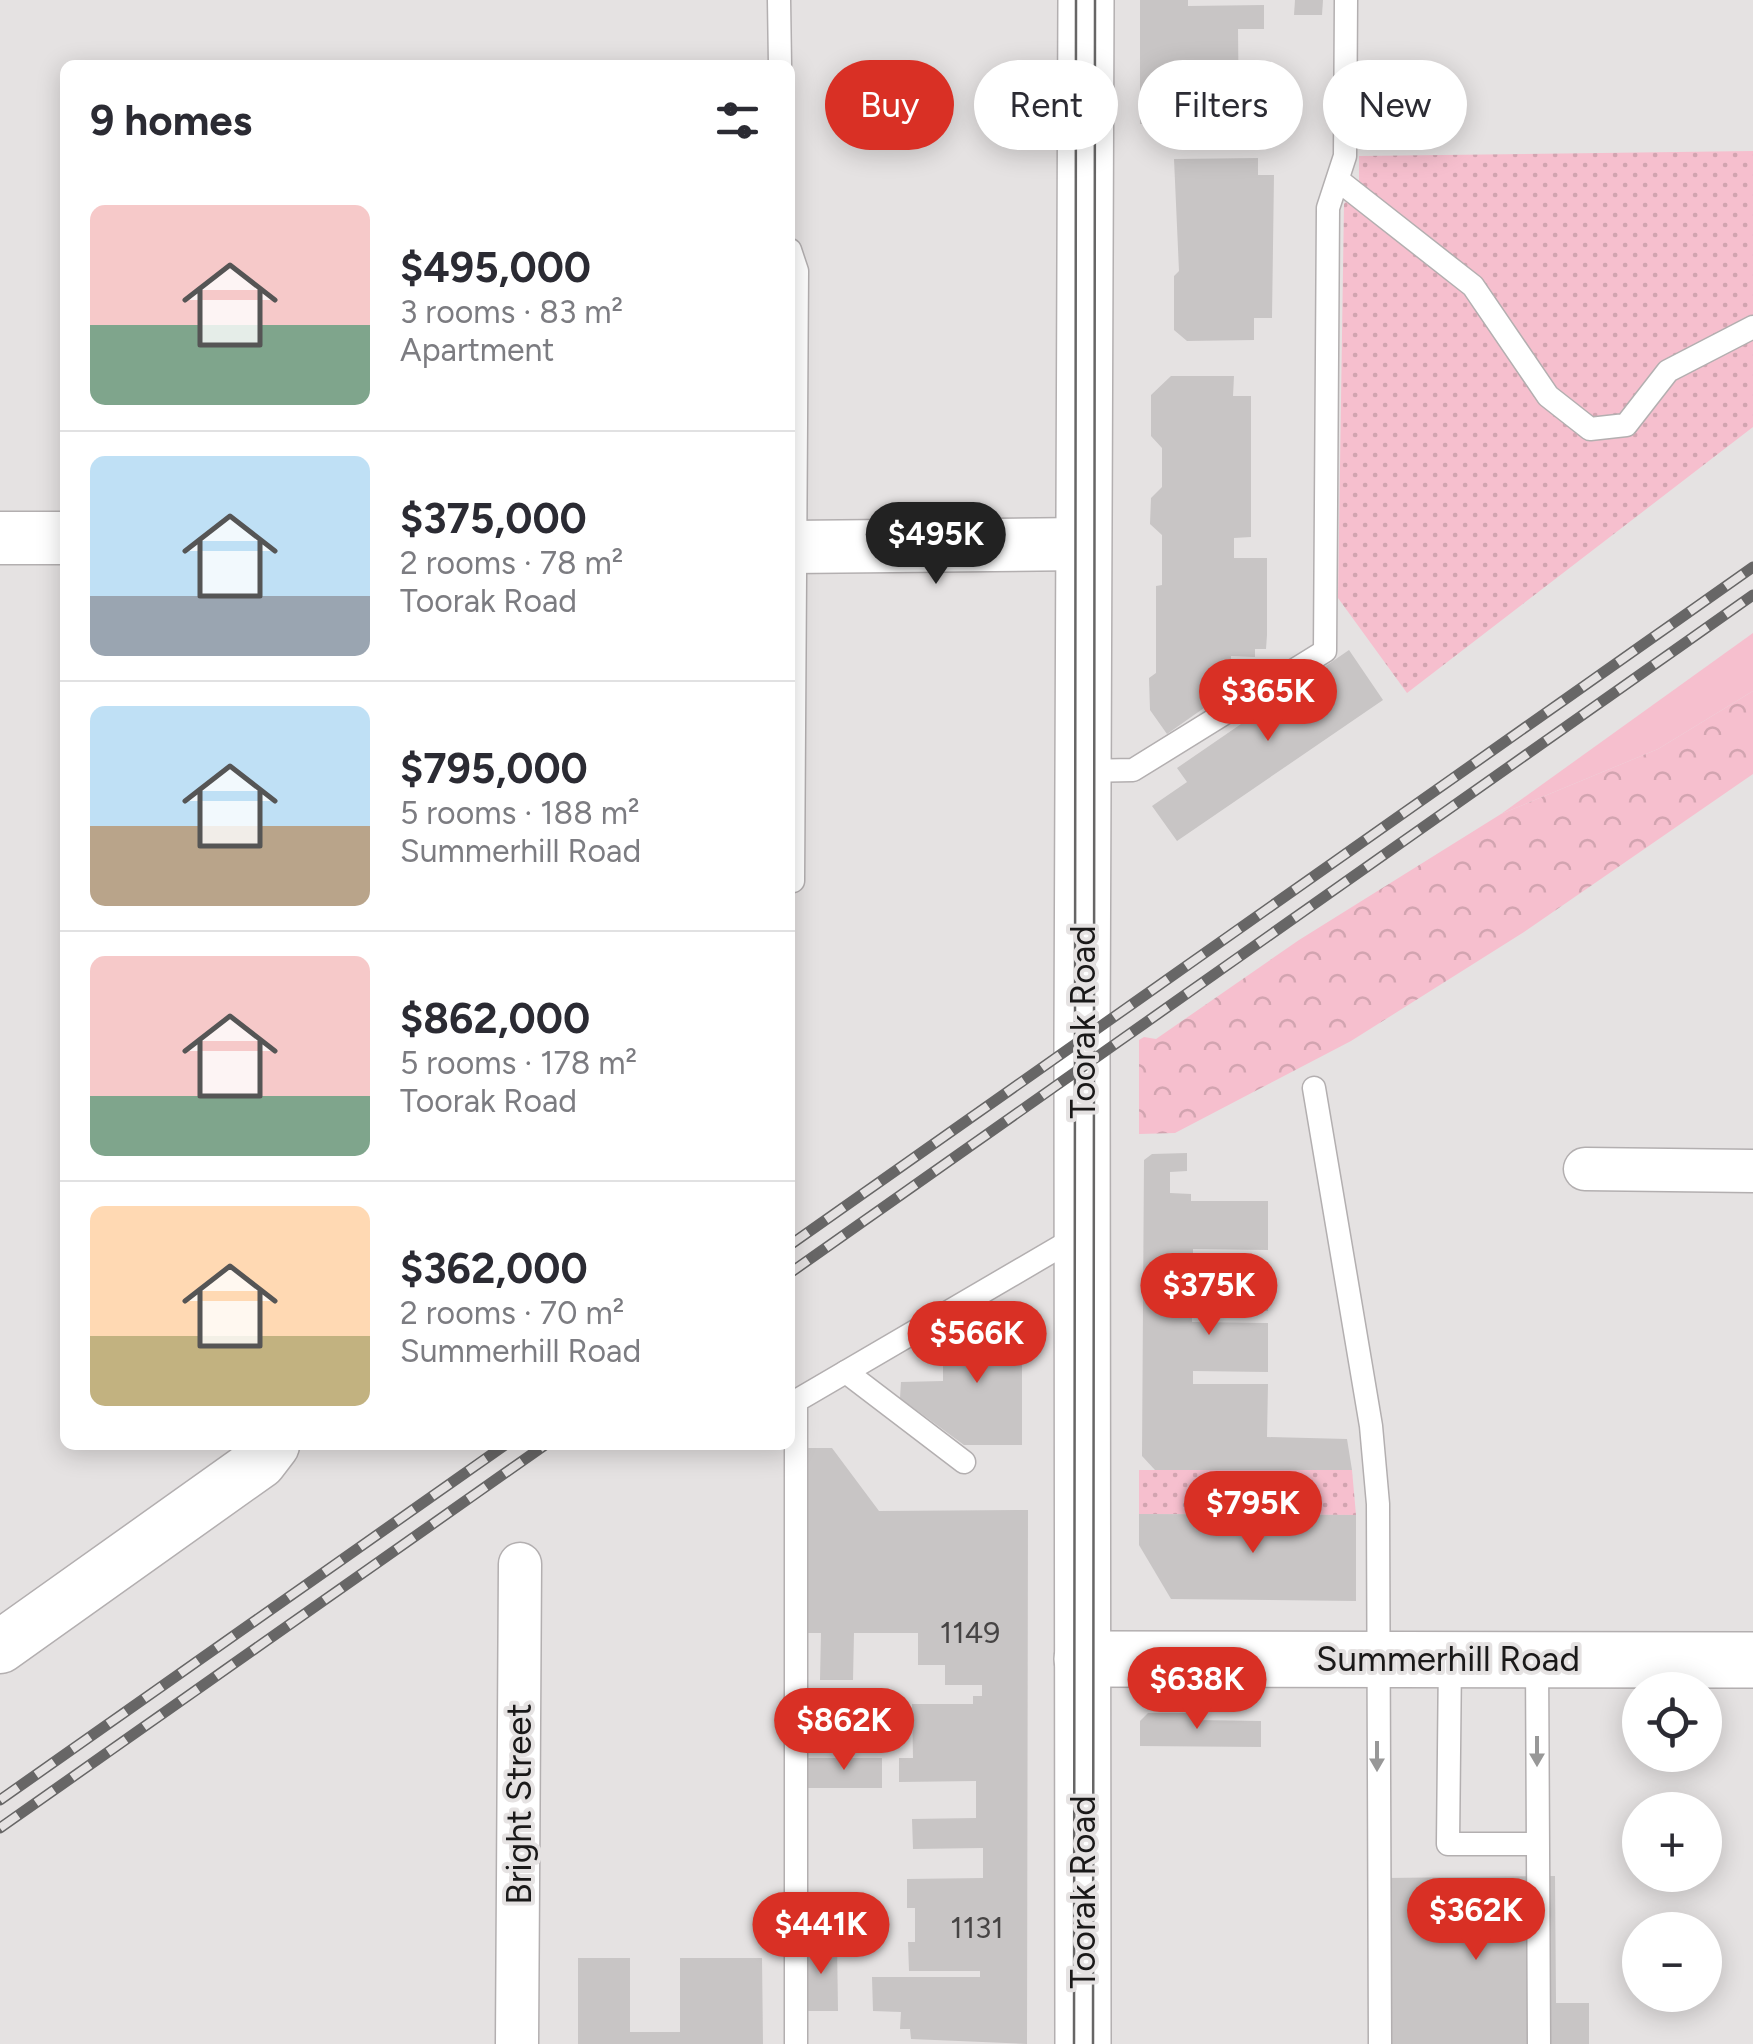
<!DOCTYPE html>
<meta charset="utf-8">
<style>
body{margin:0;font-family:Figtree,sans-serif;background:#f7f7f7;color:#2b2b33;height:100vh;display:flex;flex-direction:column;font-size:38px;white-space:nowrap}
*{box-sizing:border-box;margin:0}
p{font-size:32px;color:#7c7c81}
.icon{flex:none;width:55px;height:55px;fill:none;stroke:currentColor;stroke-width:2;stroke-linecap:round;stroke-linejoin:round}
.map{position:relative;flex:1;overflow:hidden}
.details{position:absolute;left:60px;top:60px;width:735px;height:1390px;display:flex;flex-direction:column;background:#fff;border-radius:15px;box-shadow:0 5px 25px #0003}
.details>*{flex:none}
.banner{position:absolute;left:825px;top:60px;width:778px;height:90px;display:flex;gap:20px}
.tools{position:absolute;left:1622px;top:1672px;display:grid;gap:20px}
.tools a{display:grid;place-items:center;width:100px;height:100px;border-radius:50%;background:#fff;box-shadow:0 5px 25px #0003;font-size:50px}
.price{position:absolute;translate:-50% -85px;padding:0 22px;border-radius:35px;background:#d93025;color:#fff;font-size:32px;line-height:65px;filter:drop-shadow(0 2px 5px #0008)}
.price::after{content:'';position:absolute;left:50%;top:60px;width:30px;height:22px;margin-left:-15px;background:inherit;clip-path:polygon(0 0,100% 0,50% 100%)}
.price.active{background:#222;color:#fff}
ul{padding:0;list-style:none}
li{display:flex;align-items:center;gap:30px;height:250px;padding:0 30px}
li+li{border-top:2px solid #e1e1e2}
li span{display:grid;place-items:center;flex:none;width:280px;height:200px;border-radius:15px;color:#555}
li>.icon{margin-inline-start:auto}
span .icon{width:120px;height:120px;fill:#fffc;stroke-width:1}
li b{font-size:42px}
h2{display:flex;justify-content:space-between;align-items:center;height:120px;padding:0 30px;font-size:42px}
.chip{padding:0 35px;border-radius:45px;background:#fff;box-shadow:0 5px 25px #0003;font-size:35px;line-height:90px}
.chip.active{background:#d93025;color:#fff}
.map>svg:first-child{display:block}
.grass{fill:#f6bfce}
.forest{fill:url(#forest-crowns)}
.park{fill:url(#park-dots)}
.building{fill:#c8c5c5}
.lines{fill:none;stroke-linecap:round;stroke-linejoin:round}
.service-casing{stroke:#b3afb0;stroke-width:25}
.minor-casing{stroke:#b3afb0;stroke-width:45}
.tertiary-casing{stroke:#b3afb0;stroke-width:55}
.secondary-casing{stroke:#b3afb0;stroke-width:58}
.trunk-casing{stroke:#b3afb0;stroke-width:58}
.service{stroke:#fff;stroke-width:22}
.minor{stroke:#fff;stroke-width:42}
.tertiary{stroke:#fff;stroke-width:52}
.secondary{stroke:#fff;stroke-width:55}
.trunk{stroke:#fff;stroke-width:55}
.tram{stroke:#676666;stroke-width:2.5}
.rail-casing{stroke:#676666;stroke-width:11}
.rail{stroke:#e5e2e2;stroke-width:8;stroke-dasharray:22;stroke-linecap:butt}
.oneway{fill:#989898}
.labels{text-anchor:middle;stroke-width:8;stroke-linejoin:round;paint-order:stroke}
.number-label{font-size:30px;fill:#464444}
.street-label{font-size:35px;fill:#1a1919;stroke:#e5e2e2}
</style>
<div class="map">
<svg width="1753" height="2044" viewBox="0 0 1753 2044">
<defs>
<pattern id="forest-crowns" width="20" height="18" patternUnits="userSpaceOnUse" patternTransform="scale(2.5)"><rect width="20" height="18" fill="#f6bfce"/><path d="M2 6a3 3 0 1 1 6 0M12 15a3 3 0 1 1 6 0" fill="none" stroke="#d2a4b0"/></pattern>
<pattern id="park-dots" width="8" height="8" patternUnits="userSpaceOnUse" patternTransform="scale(2.5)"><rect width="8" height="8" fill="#f6bfce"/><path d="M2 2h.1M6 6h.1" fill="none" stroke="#d2a4b0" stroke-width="1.8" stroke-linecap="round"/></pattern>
</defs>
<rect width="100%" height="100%" fill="#e5e2e2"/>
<path class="grass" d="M 1753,633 L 1753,691 L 1658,749 L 1501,814 Z"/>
<path class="forest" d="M 1753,691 L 1753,774 L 1524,932 L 1351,1041 L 1175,1133 L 1139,1134 L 1139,1040 L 1144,1037 L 1156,1039 L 1299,940 L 1501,814 L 1658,749 Z"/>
<g class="park">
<path d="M 1753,151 L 1753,427 L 1407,693 L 1338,598 L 1344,204 L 1359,187 L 1359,156 Z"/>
<path d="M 1139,1470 L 1352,1470 L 1356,1515 L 1139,1514 Z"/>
</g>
<g class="building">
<path d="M 1140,0 L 1188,0 L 1188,6 L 1264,5 L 1264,29 L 1238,29 L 1239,124 L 1140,124 Z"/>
<path d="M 1295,0 L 1323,0 L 1322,15 L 1294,15 Z"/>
<path d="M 1258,158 L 1258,175 L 1274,175 L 1272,318 L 1254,318 L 1254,340 L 1187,341 L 1174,330 L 1174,276 L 1179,271 L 1174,159 Z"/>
<path d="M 1171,376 L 1234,376 L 1233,396 L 1251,396 L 1251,537 L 1234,538 L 1234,558 L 1267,558 L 1267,635 L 1266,649 L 1255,649 L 1255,657 L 1231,656 L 1231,689 L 1167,734 L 1150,710 L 1149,678 L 1156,673 L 1156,586 L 1162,585 L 1162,535 L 1150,524 L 1151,498 L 1162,487 L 1162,448 L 1151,436 L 1151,395 Z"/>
<path d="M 1349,650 L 1383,700 L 1177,841 L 1152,806 L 1187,782 L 1177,768 Z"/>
<path d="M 1187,1153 L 1187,1171 L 1170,1172 L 1170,1193 L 1191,1194 L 1191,1201 L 1268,1201 L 1268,1250 L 1193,1249 L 1193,1262 L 1268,1262 L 1268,1311 L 1192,1310 L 1192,1322 L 1268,1323 L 1268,1372 L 1193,1371 L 1193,1384 L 1268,1384 L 1267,1437 L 1347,1439 L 1352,1470 L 1155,1470 L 1142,1456 L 1144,1160 L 1152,1154 Z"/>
<path d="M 1022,1314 L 1022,1445 L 964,1445 L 900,1398 L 901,1382 L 943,1381 L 943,1345 L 1000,1315 Z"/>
<path d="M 806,1448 L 832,1448 L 879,1511 L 1028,1510 L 1027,2044 L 911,2039 L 910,2029 L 900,2029 L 901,2012 L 873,2011 L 872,1977 L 980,1977 L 980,1971 L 909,1971 L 908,1942 L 915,1942 L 915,1908 L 907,1908 L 907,1879 L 983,1878 L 983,1848 L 913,1849 L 912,1819 L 976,1818 L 976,1781 L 899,1782 L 899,1758 L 913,1758 L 912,1704 L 973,1704 L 973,1696 L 982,1696 L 982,1685 L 945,1685 L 945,1665 L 918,1665 L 918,1633 L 854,1633 L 853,1680 L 820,1680 L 821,1633 L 806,1633 Z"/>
<path d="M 1139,1514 L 1356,1515 L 1356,1601 L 1171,1599 L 1139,1545 Z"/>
<path d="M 829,1712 L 865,1712 L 864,1744 L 829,1743 Z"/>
<path d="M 1148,1713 L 1194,1713 L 1194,1720 L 1261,1721 L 1261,1747 L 1140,1746 L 1140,1721 Z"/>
<rect x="805" y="1758" width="77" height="30"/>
<path d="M 1555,1876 L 1556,2003 L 1589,2003 L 1589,2044 L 1387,2044 L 1387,1878 Z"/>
<path d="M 837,1943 L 838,2011 L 804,2011 L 804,1944 Z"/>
<path d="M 578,1958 L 630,1958 L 630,2032 L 680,2032 L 680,1958 L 762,1958 L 763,2044 L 578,2044 Z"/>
</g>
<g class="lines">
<g class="service-casing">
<g id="service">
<path d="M 779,0 L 780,65"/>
<path d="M 1338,180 L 1473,286 L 1548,396 L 1590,429 L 1626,425 L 1668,371 L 1753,327"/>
<path d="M 790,250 L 797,271 L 793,881 L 790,881"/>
<path d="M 1083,771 L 1133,770 L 1325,651 L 1328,208 L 1345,156 L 1346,0"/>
<path d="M 1314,1088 L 1371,1426 L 1378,1504 L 1380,2044"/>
<path d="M 846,1372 L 964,1462"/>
<path d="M 1450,1658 L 1448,1844 L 1537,1844"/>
<path d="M 1537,1659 L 1539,2044"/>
<path d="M 796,2044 L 796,1401 L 1080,1235"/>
</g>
</g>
<g class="minor-casing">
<g id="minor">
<path d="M 1585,1169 L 1753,1171"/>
<path d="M 517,2044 L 520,1564"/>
</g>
</g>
<g class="tertiary-casing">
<g id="tertiary">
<path d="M 0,538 L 65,538"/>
<path d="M 790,547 L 1084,544"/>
<path d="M 0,1647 L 260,1462 L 273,1445"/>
</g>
</g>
<g class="secondary-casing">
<path id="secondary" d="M 1082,1659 L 1753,1660"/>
</g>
<g class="trunk-casing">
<path id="trunk" d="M 1083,2044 L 1082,1040 L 1086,0"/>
</g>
<use href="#service" class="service"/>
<use href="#minor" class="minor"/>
<use href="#tertiary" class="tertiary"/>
<use href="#secondary" class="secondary"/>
<use href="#trunk" class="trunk"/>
<g class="tram">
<path d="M 1074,2044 L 1076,0"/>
<path d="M 1093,2044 L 1095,0"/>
</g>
<g class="rail-casing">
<g id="rail">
<path d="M 790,1245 L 1753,567"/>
<path d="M 790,1273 L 1753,595"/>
<path d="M 0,1800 L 505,1445"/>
<path d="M 0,1828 L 545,1445"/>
</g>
</g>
<use href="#rail" class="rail"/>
</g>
<defs><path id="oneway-solid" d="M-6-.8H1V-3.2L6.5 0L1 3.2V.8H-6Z" transform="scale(2.5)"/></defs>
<g class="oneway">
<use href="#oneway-solid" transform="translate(1537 1751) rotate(90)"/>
<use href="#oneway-solid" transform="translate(1377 1756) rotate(90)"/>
</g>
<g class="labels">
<g class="number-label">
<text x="970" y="1643">1149</text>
<text x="977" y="1938">1131</text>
</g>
<g class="street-label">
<text transform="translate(1083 1022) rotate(-90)" y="12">Toorak Road</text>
<text x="1448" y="1671">Summerhill Road</text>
<text transform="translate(519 1804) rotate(-90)" y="12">Bright Street</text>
<text transform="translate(1083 1892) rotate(-90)" y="12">Toorak Road</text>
</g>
</g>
</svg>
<div class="tools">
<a><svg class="icon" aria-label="locate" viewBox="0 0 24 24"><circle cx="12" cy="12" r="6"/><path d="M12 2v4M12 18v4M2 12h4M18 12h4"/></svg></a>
<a>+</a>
<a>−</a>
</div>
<b class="price active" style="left:936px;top:587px">$495K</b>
<b class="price" style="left:1268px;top:744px">$365K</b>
<b class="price" style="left:1209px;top:1338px">$375K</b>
<b class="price" style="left:977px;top:1386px">$566K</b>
<b class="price" style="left:1253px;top:1556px">$795K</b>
<b class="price" style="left:1197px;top:1732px">$638K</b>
<b class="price" style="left:844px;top:1773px">$862K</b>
<b class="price" style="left:1476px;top:1963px">$362K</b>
<b class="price" style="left:821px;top:1977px">$441K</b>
<div class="banner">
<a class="chip active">Buy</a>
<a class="chip">Rent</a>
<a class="chip">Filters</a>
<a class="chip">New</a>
</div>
<section class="details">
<h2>9 homes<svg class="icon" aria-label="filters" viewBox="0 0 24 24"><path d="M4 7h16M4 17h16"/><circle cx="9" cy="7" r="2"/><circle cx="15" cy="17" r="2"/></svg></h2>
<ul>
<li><span style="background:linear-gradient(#f6c9c9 60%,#7fa58c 0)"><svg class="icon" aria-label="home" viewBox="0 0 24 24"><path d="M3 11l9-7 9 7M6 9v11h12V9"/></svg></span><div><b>$495,000</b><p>3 rooms · 83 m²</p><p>Apartment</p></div></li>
<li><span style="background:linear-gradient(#bfe0f5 70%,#9aa5b1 0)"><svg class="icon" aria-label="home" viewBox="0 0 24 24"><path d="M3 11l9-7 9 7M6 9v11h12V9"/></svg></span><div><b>$375,000</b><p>2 rooms · 78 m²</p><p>Toorak Road</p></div></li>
<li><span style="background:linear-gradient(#bfe0f5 60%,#b9a48a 0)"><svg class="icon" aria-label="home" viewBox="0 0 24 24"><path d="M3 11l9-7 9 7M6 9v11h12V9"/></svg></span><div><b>$795,000</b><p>5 rooms · 188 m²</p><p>Summerhill Road</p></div></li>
<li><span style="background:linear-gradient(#f6c9c9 70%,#7fa58c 0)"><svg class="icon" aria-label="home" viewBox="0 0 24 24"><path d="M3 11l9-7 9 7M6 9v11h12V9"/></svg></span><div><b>$862,000</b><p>5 rooms · 178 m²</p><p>Toorak Road</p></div></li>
<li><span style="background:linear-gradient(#ffd9b3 65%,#c2b280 0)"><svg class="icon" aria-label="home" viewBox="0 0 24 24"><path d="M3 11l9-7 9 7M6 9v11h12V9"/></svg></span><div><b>$362,000</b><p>2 rooms · 70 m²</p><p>Summerhill Road</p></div></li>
</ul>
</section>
</div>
